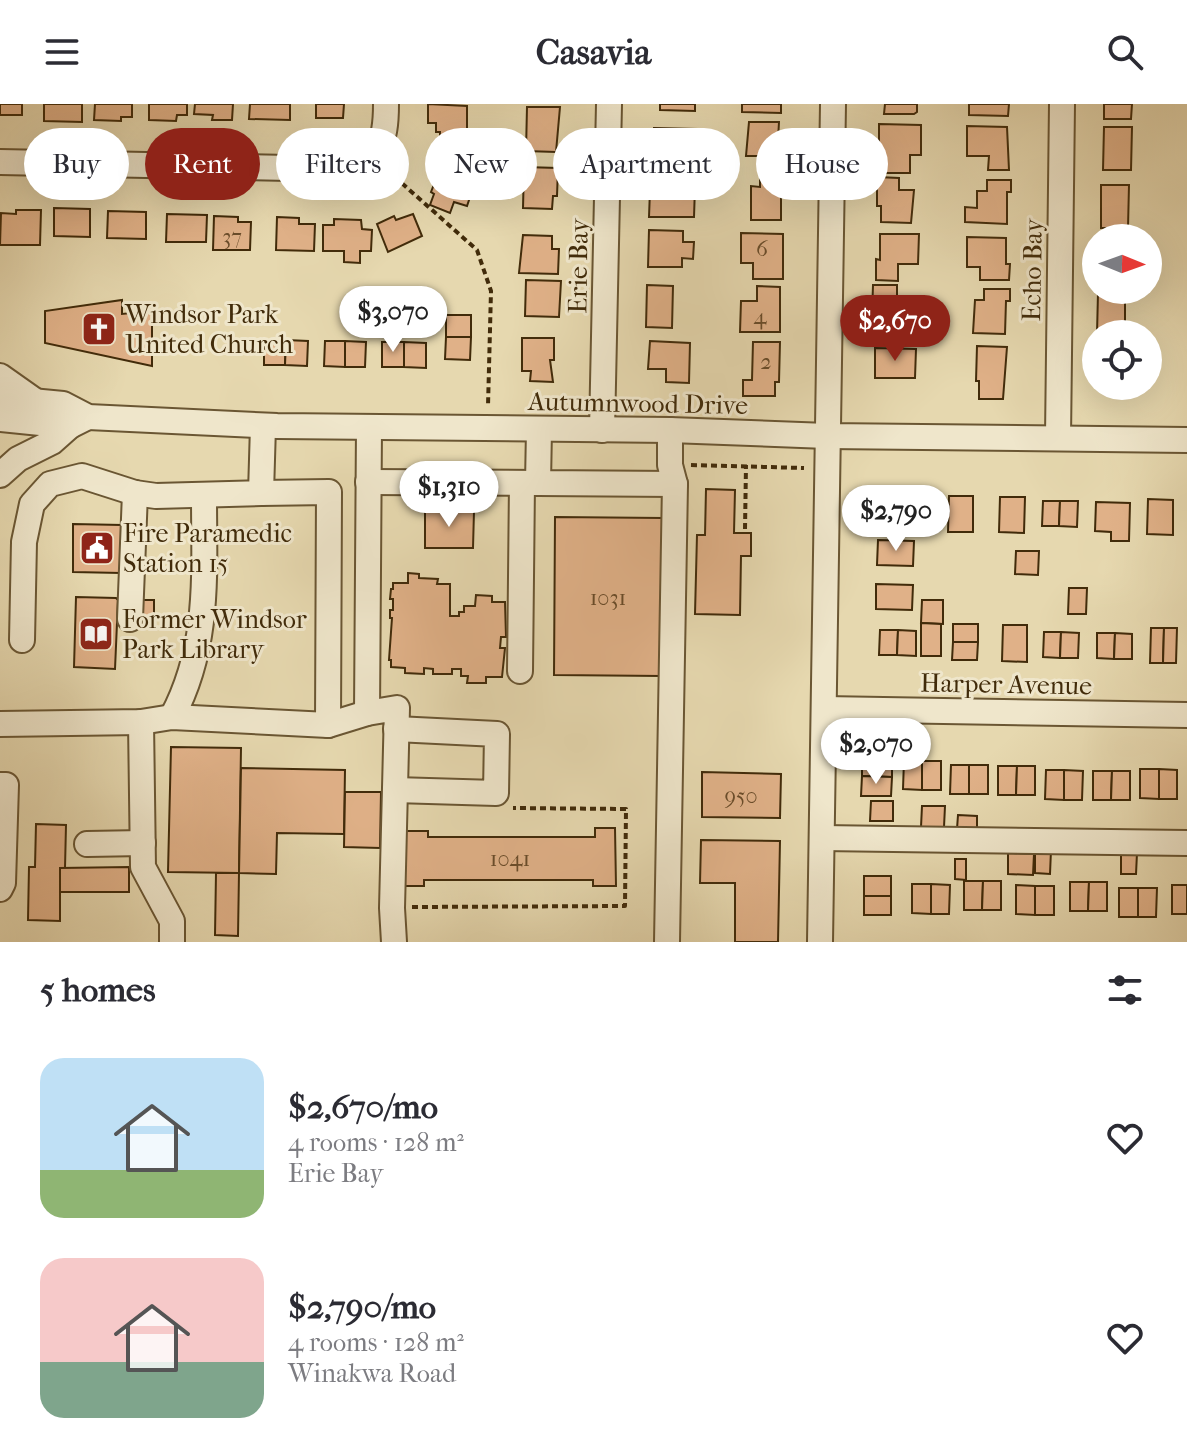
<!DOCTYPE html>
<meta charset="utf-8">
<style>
body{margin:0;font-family:"IM FELL French Canon",serif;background:#f2f2f3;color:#2b2b33;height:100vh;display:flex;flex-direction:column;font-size:30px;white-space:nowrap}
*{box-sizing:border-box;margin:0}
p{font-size:26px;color:#7c7c81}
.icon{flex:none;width:44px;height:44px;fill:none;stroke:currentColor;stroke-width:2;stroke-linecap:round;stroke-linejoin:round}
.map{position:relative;height:838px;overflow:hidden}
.drawer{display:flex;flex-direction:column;background:#fff;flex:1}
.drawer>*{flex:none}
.hud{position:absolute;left:24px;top:24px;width:1140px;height:72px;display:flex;gap:16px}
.needle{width:52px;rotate:91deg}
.tools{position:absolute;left:1082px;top:120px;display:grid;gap:16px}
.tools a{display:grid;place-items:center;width:80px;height:80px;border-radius:50%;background:#fff;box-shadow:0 8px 32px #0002;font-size:40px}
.price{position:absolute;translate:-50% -68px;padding:0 18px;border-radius:28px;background:#fff;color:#222;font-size:26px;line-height:52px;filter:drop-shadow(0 2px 4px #0008)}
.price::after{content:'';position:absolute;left:50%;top:48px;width:24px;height:18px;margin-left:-12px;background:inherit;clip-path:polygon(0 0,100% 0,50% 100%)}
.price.current{background:#8f2418;color:#fff}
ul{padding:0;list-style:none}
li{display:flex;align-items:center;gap:24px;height:200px;padding:0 40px}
li span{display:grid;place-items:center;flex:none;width:224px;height:160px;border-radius:24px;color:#555}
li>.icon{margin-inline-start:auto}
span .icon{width:96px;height:96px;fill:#fffc;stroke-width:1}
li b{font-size:34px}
h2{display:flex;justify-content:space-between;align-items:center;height:96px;padding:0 40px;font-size:34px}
.chip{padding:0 28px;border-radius:36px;background:#fff;box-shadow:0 8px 32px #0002;font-size:28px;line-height:72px}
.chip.current{background:#8f2418;color:#fff}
header{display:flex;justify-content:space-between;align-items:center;height:104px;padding:0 40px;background:#fff;font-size:36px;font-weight:700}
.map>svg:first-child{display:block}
.building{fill:#e0b188;stroke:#412b0a;stroke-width:2}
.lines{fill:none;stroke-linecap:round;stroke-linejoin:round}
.minor-casing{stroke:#6a5633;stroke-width:28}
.path{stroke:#412b0a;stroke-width:4;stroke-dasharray:6 4;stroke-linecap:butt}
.minor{stroke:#efe6cb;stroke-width:24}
.labels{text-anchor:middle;stroke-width:6;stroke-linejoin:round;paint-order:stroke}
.number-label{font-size:22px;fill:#694c2a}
.street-label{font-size:26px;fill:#412b0a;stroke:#efe6cb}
.poi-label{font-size:26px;fill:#412b0a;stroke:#efe6cb;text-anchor:start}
</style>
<header><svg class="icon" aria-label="menu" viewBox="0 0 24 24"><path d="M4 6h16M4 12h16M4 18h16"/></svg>Casavia<svg class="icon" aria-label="search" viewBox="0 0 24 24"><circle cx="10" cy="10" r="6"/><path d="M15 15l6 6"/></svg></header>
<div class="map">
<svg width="1187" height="838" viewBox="0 0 1187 838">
<rect width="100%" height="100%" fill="#e6d8af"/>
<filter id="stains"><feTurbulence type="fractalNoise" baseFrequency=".0025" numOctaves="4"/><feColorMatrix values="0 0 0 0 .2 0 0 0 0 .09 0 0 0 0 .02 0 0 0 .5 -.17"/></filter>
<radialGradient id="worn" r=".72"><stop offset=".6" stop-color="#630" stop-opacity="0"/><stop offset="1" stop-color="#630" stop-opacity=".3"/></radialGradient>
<g class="building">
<rect x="0" y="0" width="22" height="11"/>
<path d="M 44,0 L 82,0 L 82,18 L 44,17 Z"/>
<path d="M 95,0 L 132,0 L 132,13 L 121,13 L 121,17 L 94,16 Z"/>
<path d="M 149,0 L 187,0 L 187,11 L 177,11 L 176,17 L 149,16 Z"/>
<path d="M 195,0 L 233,0 L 232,16 L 212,16 L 213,11 L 194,10 Z"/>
<path d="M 250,0 L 290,0 L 290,16 L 249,15 Z"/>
<path d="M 316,0 L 344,0 L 343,14 L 316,14 Z"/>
<path d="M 428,0 L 467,2 L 467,42 L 440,42 L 440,28 L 436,28 L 436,19 L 428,19 Z"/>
<path d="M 660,0 L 695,0 L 695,7 L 660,6 Z"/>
<path d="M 742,0 L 781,0 L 781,9 L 742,8 Z"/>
<path d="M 885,0 L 917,0 L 917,8 L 914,10 L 884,10 Z"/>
<path d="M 969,0 L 1009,0 L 1008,12 L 969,11 Z"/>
<path d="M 1104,0 L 1132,0 L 1131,15 L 1104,15 Z"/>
<path d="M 527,3 L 560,3 L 556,48 L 526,47 Z"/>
<path d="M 749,18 L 779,18 L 778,36 L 782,36 L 782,63 L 759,63 L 759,52 L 746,52 Z"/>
<path d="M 879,20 L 921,21 L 921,51 L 910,51 L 910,69 L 879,69 Z"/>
<path d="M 967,22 L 1007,23 L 1009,66 L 988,66 L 989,52 L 967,52 Z"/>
<path d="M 1104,23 L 1132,23 L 1131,66 L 1103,66 Z"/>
<path d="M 654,24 L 697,25 L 696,52 L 653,51 Z"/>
<path d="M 445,52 L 471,63 L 461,86 L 471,90 L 467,102 L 454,98 L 450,109 L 430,101 L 434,90 L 431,88 Z"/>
<path d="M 524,63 L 558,64 L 557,92 L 553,92 L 552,105 L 523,104 Z"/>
<path d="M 760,72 L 785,72 L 785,85 L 781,85 L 781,116 L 751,116 L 751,82 L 760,83 Z"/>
<path d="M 877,73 L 899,74 L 899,86 L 914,86 L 911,119 L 881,118 L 881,102 L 877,102 Z"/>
<path d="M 987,76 L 1011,76 L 1011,88 L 1007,88 L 1007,120 L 965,118 L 965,103 L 977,104 L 977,87 L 987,87 Z"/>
<path d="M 1101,81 L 1129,81 L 1128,124 L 1101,124 Z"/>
<path d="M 664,82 L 695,83 L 694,113 L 649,113 L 650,86 L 664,86 Z"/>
<path d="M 54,104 L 90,105 L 90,133 L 54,132 Z"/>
<path d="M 16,106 L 41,106 L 40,141 L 0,141 L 1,109 L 16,110 Z"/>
<path d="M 108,107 L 146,108 L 146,135 L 107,134 Z"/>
<path d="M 167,110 L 207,111 L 206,138 L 166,138 Z"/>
<path d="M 413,110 L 422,132 L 388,148 L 377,120 L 394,112 L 396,116 Z"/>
<path d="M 214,112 L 238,113 L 238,118 L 251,118 L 250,146 L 213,146 Z"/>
<path d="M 277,113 L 299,114 L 299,120 L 315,120 L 314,147 L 276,146 Z"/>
<path d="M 334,115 L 361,116 L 362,125 L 372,126 L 371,147 L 360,147 L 360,159 L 344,158 L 344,147 L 323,147 L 323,121 L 334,121 Z"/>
<path d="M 649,126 L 683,127 L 683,138 L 694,138 L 693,155 L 682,154 L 682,163 L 648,163 Z"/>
<path d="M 741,129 L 783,130 L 783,175 L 753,175 L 753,159 L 741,159 Z"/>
<path d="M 880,130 L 919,130 L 918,160 L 898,160 L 898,177 L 876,176 L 876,155 L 880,156 Z"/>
<path d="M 1101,130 L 1128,131 L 1128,134 L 1101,134 Z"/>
<path d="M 523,131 L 552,132 L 552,145 L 559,145 L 558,170 L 519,169 Z"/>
<path d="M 967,133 L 1006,134 L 1006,160 L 1010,160 L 1009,176 L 980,176 L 980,163 L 967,163 Z"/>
<path d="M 526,176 L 561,177 L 559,213 L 525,212 Z"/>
<path d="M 647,181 L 673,182 L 672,224 L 646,223 Z"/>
<path d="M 873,181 L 897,181 L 897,192 L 908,193 L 908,197 L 911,197 L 908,230 L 878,229 L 878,212 L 872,212 Z"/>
<path d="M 757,182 L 780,183 L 780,228 L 740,228 L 741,197 L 757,197 Z"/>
<path d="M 984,185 L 1010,185 L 1010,197 L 1006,197 L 1005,230 L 973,229 L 975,196 L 984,196 Z"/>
<path d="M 1098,189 L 1125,190 L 1125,230 L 1097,230 Z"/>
<path d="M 122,196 L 122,210 L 152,207 L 152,262 L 45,239 L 45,207 Z"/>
<rect x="446" y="211" width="25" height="22"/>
<path d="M 446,233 L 471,233 L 470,256 L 445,255 Z"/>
<path d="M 522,234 L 554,234 L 554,256 L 550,256 L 553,278 L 530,277 L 531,267 L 522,267 Z"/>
<path d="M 264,236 L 286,236 L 285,261 L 264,261 Z"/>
<path d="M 286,236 L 308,237 L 307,262 L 285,261 Z"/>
<path d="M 325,237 L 345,237 L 345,263 L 324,262 Z"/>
<path d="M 345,237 L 366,238 L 365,263 L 345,263 Z"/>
<path d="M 650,237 L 690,239 L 689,279 L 666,278 L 666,265 L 648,265 Z"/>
<rect x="382" y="238" width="22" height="25"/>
<path d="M 404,238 L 426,239 L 426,264 L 404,263 Z"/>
<path d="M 753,238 L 780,238 L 779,278 L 775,278 L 775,292 L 743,292 L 743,276 L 752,276 Z"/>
<path d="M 977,242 L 1007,243 L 1003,295 L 979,295 L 979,277 L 976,277 Z"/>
<path d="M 875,244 L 916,245 L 915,274 L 875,274 Z"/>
<rect x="1101" y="282" width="33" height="6"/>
<path d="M 706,385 L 735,386 L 734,429 L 751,429 L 751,452 L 741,452 L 740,511 L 695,510 L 697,431 L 705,431 Z"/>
<path d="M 949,392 L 973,392 L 973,428 L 948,428 Z"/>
<path d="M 1000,393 L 1025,393 L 1024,429 L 999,428 Z"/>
<path d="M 879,394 L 915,395 L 915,420 L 879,419 Z"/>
<path d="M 1148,395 L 1173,396 L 1173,431 L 1147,430 Z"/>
<path d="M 1043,397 L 1060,397 L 1059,422 L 1042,422 Z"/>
<path d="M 1060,397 L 1078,397 L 1077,423 L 1059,422 Z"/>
<path d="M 1096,398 L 1130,399 L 1129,437 L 1111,437 L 1111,428 L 1095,427 Z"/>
<path d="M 425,406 L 474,407 L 473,444 L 425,444 Z"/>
<path d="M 555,413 L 663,414 L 662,572 L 554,571 Z"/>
<path d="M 73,420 L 122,421 L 121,469 L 73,468 Z"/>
<path d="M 878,436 L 914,437 L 913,462 L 877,461 Z"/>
<path d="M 1016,447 L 1039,447 L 1038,471 L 1015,470 Z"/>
<path d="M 408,469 L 419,470 L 419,474 L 438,475 L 437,480 L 450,480 L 450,512 L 459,512 L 459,508 L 464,508 L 464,502 L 475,502 L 476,491 L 492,492 L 492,498 L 505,498 L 506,533 L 501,533 L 500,544 L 505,544 L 502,573 L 486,573 L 486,579 L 467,579 L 468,572 L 461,572 L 461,565 L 452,565 L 452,570 L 433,570 L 433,565 L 424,564 L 424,570 L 405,569 L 405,564 L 391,563 L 391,556 L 389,556 L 392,514 L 390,514 L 390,506 L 393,506 L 393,495 L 390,495 L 391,485 L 393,485 L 393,479 L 408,479 Z"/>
<path d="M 876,480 L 913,481 L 912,506 L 876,505 Z"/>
<path d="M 1069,484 L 1087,484 L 1086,510 L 1068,510 Z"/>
<path d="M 76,493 L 116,494 L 118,496 L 115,565 L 74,563 Z"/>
<rect x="138" y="496" width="16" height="21"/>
<path d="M 922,496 L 943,496 L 943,520 L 921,519 Z"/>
<path d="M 921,519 L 941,520 L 941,552 L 921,552 Z"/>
<rect x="953" y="520" width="25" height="18"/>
<path d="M 1003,521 L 1027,521 L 1027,558 L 1002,557 Z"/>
<path d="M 1151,524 L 1164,524 L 1163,559 L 1150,559 Z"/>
<path d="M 1164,524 L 1177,524 L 1176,559 L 1163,559 Z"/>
<path d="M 880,526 L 898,526 L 897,551 L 879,551 Z"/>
<path d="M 898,526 L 916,527 L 916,552 L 897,551 Z"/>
<path d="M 1044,528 L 1061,528 L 1060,554 L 1043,553 Z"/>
<path d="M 1061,528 L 1079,529 L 1078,554 L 1060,554 Z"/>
<path d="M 1097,529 L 1115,529 L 1114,555 L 1097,554 Z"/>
<path d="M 1115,529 L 1132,530 L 1132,555 L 1114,555 Z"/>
<path d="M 953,538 L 978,538 L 977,556 L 952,556 Z"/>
<path d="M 171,643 L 241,644 L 239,769 L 168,768 Z"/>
<path d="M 862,652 L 892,653 L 892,673 L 862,672 Z"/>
<path d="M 904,656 L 922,657 L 922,686 L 903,685 Z"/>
<rect x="922" y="657" width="19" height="29"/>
<path d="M 951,661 L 969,661 L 969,690 L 950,690 Z"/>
<rect x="969" y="661" width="19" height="29"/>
<path d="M 998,662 L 1017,662 L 1016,691 L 998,691 Z"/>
<path d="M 1017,662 L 1035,662 L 1035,691 L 1016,691 Z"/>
<path d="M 241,664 L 345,666 L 344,730 L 277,729 L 276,770 L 239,769 Z"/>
<path d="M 1140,665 L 1159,665 L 1159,695 L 1140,694 Z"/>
<path d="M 1159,665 L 1177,666 L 1177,695 L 1159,695 Z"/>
<path d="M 1046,666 L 1064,666 L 1064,696 L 1045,695 Z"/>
<path d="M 1064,666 L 1083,667 L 1082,696 L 1064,696 Z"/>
<path d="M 1093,667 L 1112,667 L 1111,696 L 1093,696 Z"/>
<path d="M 1112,667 L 1130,667 L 1130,696 L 1111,696 Z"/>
<path d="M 702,668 L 781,670 L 780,714 L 702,713 Z"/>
<path d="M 862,672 L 892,673 L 891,692 L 861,692 Z"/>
<path d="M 345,688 L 381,688 L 380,744 L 344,743 Z"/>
<path d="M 871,697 L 893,697 L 893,717 L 870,717 Z"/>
<path d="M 922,702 L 945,702 L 944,723 L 921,723 Z"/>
<path d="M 958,711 L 977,712 L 977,725 L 957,725 Z"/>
<path d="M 36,720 L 66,721 L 65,764 L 60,764 L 60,817 L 28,816 L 29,763 L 35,763 Z"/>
<path d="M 595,724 L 615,724 L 616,782 L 593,782 L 593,776 L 424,776 L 424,782 L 405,782 L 405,727 L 428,727 L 428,733 L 595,733 Z"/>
<path d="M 701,736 L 780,737 L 778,838 L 735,838 L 735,779 L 700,779 Z"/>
<path d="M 1035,746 L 1051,746 L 1050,770 L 1035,769 Z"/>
<path d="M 1008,749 L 1034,750 L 1033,771 L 1008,770 Z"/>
<path d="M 1121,749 L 1137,749 L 1136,770 L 1121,770 Z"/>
<path d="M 955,755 L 966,755 L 966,776 L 955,775 Z"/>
<path d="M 129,763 L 129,788 L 60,788 L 60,764 Z"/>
<path d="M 216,769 L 239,769 L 238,832 L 215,831 Z"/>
<rect x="864" y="772" width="27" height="20"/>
<path d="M 964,777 L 983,777 L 982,806 L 964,806 Z"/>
<path d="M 983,777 L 1001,777 L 1001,806 L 982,806 Z"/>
<path d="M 1070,778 L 1089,778 L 1088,807 L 1070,807 Z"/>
<path d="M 1089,778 L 1107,778 L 1107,807 L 1088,807 Z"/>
<path d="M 912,780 L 931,780 L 931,810 L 912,809 Z"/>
<path d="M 931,780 L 950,781 L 949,810 L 931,810 Z"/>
<path d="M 1016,781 L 1035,782 L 1035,811 L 1016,810 Z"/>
<rect x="1172" y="781" width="15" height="29"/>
<rect x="1035" y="782" width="19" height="29"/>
<rect x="1119" y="784" width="19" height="29"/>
<path d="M 1138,784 L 1157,784 L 1156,813 L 1138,813 Z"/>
<rect x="864" y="792" width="27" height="19"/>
</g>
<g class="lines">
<g class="minor-casing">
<g id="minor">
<path d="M 0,58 L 337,65 C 379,59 386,40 386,0"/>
<path d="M 0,272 L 34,296"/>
<path d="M 0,294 L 63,300 L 88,313 L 277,322 L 670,326 L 827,332 L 1187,336"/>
<path d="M 0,315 L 70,322 L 88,313"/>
<path d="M 539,325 L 538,379 L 675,380 L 670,361 L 670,326"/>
<path d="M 602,326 L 609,0"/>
<path d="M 1058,333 L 1062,0"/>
<path d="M 0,371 L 18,355 L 52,338 L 70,322"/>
<path d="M 368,378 L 538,379"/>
<path d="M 130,515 L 135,389"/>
<path d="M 22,536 L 24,438 L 32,400 L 50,380 L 82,372 L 135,389 L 156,392 L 261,389 L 263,322"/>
<path d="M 520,567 L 522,379"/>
<path d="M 824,605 L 1187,611"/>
<path d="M 367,609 L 369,323"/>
<path d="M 172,613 C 210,542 204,471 204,392"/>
<path d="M 141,618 L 143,763 L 172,817 L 172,838"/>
<path d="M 0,620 L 141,618 L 172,613 L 328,621 L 329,388 L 261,389"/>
<path d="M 328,621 L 367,609 L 397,604 L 392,804 L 394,838"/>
<path d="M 0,681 L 6,681 L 3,779 L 0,785"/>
<path d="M 395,686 L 496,689 L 497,630 L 396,625"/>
<path d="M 822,734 L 1187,739"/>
<path d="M 87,740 L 143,739"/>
<path d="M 667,838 L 675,380"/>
<path d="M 820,838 L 833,0"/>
</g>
</g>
<g class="path">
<path d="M 387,66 L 477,146 L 491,187 L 488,302"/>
<path d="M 691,361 L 804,364"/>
<path d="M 745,425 L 746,361"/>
<path d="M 412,803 L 625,802 L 626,705 L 513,704"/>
</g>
<use href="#minor" class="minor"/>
</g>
<defs>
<g id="church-square" transform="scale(1.8)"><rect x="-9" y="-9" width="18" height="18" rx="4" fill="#8f2418" stroke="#efe6cb"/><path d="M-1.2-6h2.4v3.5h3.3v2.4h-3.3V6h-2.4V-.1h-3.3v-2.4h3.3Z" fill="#fff"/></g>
<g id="civic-square" transform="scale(1.8)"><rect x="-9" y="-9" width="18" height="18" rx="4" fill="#8f2418" stroke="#efe6cb"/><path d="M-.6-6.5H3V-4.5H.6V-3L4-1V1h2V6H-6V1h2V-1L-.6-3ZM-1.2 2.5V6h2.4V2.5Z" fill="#fff"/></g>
<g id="library-square" transform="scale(1.8)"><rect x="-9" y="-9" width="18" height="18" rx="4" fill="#8f2418" stroke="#efe6cb"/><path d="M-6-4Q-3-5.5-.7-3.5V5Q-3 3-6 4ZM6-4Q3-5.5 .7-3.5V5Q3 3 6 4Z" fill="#fff"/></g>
</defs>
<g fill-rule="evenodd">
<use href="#church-square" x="99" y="225"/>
<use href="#civic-square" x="97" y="444"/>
<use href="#library-square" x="96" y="530"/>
</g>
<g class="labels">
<g class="number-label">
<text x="232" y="140">37</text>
<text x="762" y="152">6</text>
<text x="760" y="220">4</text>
<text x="766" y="265">2</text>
<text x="608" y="501">1031</text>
<text x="741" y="699">950</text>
<text x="510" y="762">1041</text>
</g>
<g class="street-label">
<text transform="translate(578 162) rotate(-89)" y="9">Erie Bay</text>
<text transform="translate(1032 166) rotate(-89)" y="9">Echo Bay</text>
<text transform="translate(638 299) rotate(1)" y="9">Autumnwood Drive</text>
<text transform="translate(1006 580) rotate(1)" y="9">Harper Avenue</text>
</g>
<g class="poi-label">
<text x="125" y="219">Windsor Park<tspan x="125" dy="30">United Church</tspan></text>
<text x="123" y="438">Fire Paramedic<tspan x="123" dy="30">Station 15</tspan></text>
<text x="122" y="524">Former Windsor<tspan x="122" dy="30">Park Library</tspan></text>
</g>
</g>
<rect width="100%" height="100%" filter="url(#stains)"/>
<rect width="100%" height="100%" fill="url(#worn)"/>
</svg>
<div class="tools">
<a><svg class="needle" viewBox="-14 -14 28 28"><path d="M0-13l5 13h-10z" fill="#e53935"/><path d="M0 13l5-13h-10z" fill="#7c7c81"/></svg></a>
<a><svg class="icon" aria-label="locate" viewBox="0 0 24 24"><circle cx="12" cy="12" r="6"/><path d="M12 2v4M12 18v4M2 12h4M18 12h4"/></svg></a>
</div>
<b class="price" style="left:393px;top:250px">$3,070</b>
<b class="price current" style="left:895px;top:259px">$2,670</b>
<b class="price" style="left:449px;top:425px">$1,310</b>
<b class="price" style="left:896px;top:449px">$2,790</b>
<b class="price" style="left:876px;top:682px">$2,070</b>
<div class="hud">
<a class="chip">Buy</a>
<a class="chip current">Rent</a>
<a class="chip">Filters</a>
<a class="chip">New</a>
<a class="chip">Apartment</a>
<a class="chip">House</a>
</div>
</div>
<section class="drawer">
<h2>5 homes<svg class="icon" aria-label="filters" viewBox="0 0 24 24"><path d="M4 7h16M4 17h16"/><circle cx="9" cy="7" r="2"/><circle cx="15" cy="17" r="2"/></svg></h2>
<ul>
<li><span style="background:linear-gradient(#bfe0f5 70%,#8fb573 0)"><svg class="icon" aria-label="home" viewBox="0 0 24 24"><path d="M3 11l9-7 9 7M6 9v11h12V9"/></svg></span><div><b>$2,670/mo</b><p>4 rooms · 128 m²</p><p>Erie Bay</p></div><svg class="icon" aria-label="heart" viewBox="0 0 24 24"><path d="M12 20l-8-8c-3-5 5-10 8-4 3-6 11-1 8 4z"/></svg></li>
<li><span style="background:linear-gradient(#f6c9c9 65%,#7fa58c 0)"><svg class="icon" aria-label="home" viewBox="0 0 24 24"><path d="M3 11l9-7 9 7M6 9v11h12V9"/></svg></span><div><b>$2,790/mo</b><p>4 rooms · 128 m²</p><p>Winakwa Road</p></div><svg class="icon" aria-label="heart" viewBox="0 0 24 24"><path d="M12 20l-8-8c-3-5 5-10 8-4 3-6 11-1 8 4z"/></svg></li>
</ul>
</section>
